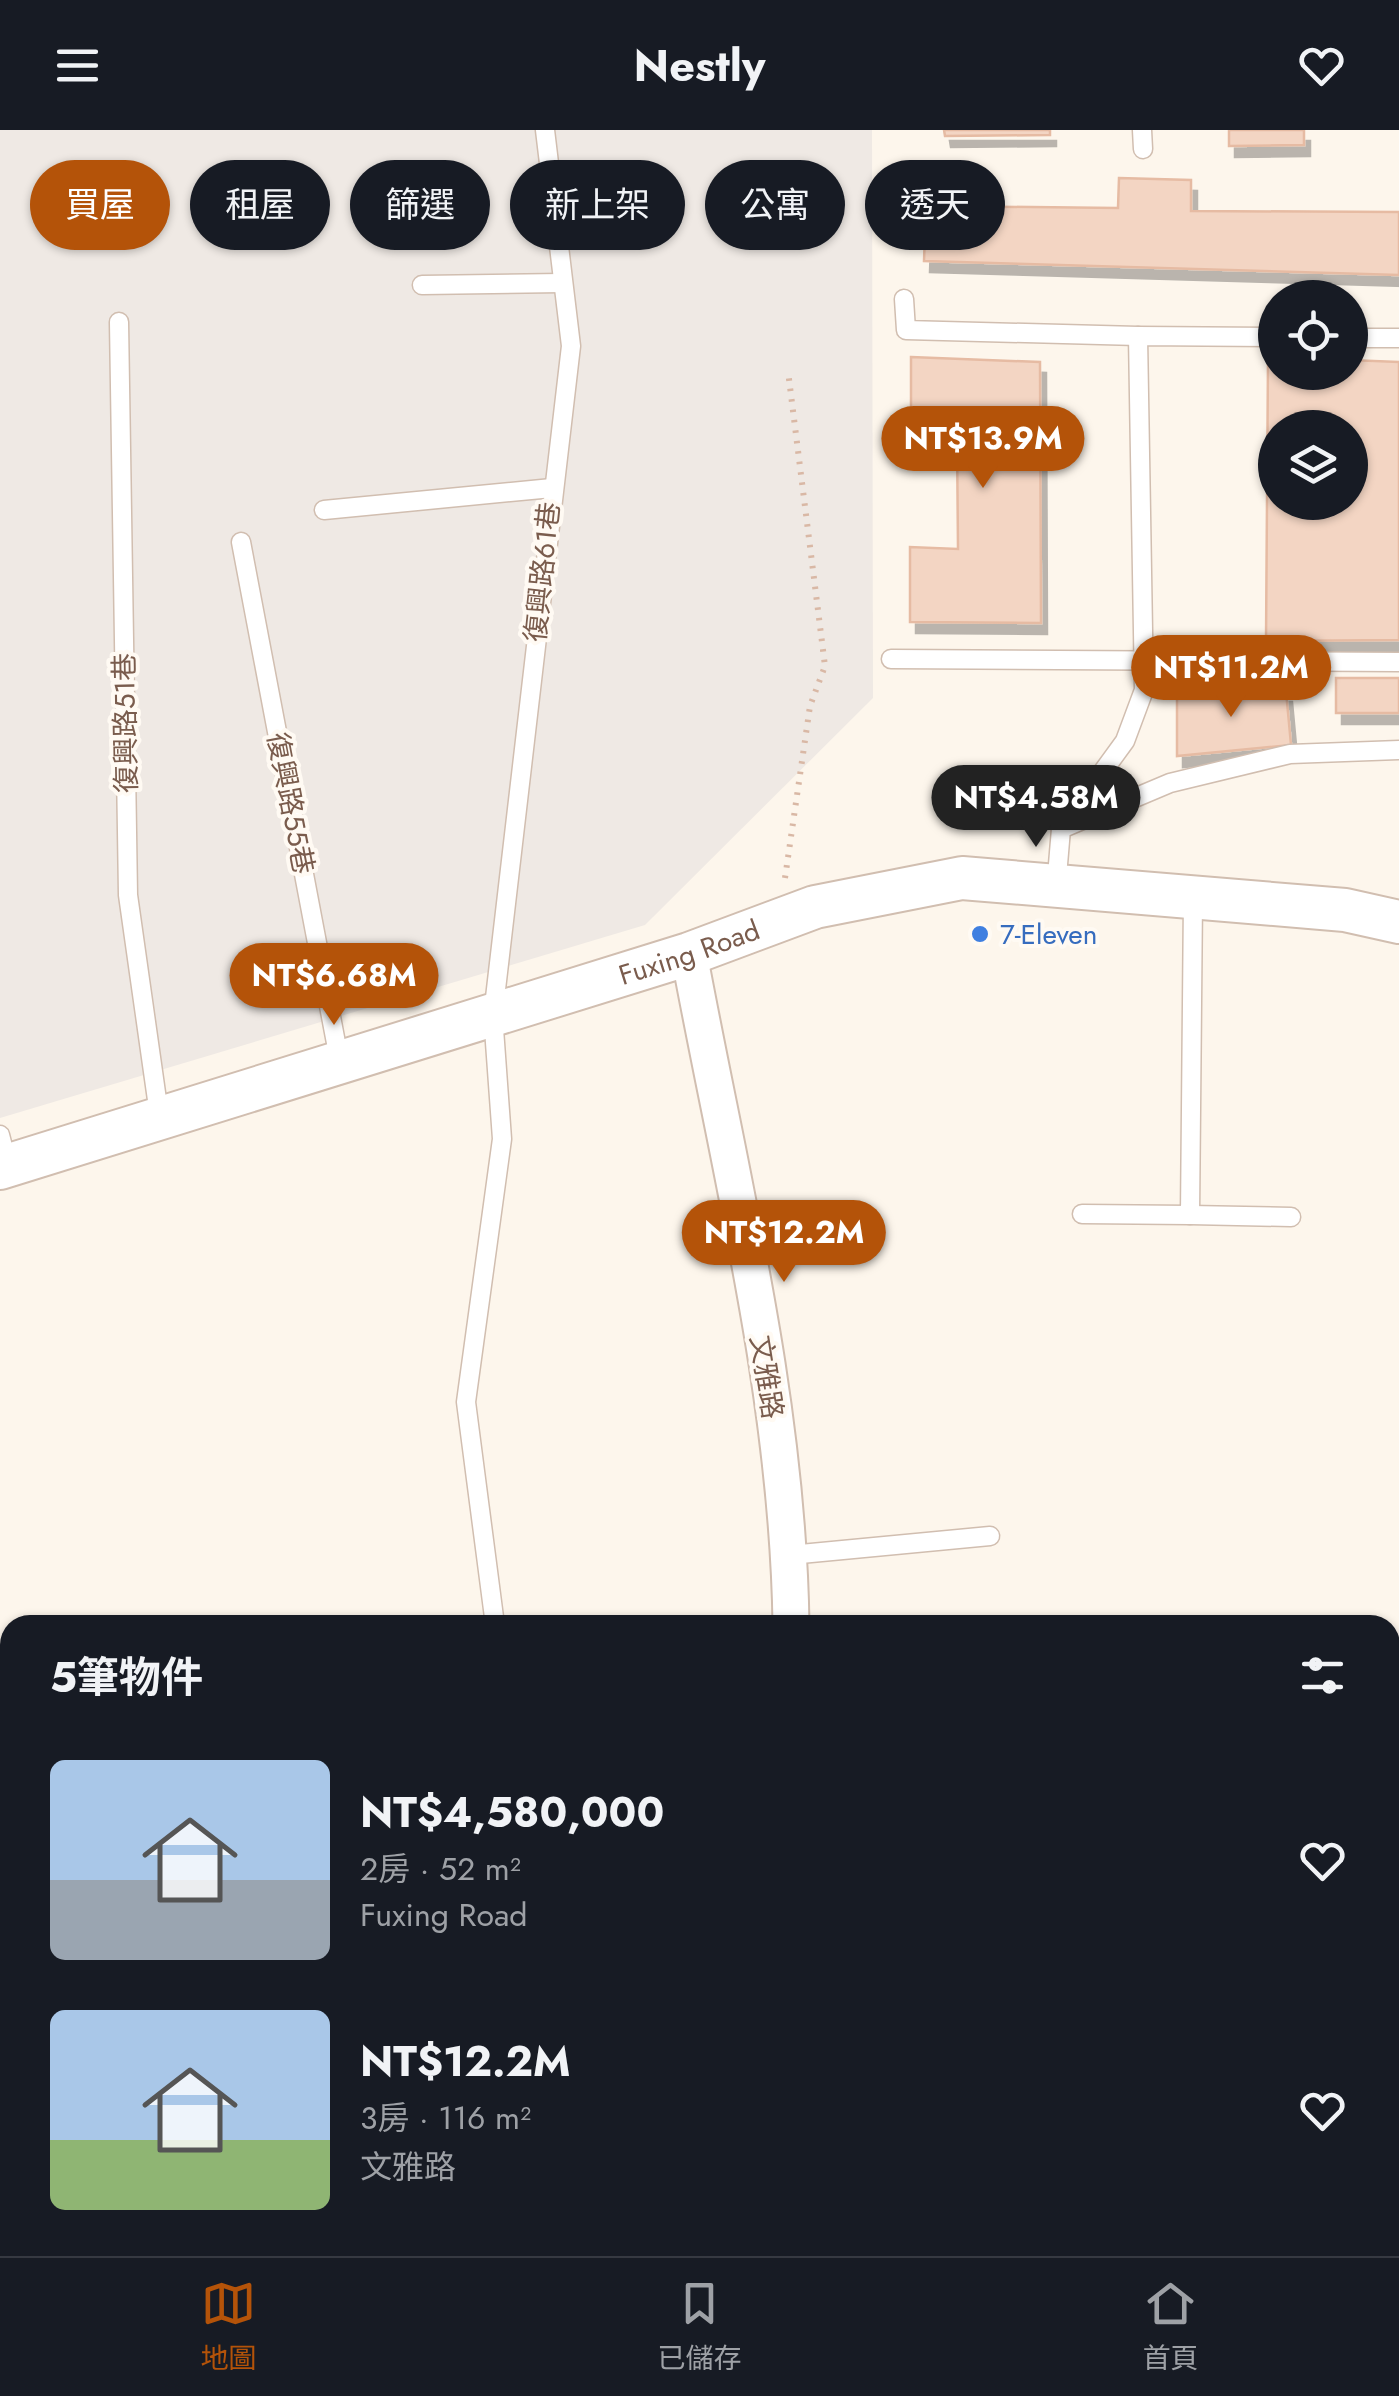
<!DOCTYPE html>
<html lang="zh-TW">
<meta charset="utf-8">
<style>
body{margin:0;font-family:Jost,"Noto Sans TC",sans-serif;background:#20242c;color:#f1f3f6;height:100vh;display:flex;flex-direction:column;font-size:38px;white-space:nowrap}
*{box-sizing:border-box;margin:0}
p{font-size:32px;color:#9ea1a6}
.icon{flex:none;width:55px;height:55px;fill:none;stroke:currentColor;stroke-width:2;stroke-linecap:round;stroke-linejoin:round}
.map{position:relative;flex:1;overflow:hidden}
.sheet{position:absolute;left:0px;top:1485px;width:1400px;height:642px;display:flex;flex-direction:column;background:#171b24;border-radius:30px 30px 0 0;box-shadow:0 2px 8px #0004}
.sheet>*{flex:none}
.banner{position:absolute;left:30px;top:30px;width:1340px;height:90px;display:flex;gap:20px}
.fabs{position:absolute;left:1258px;top:150px;display:grid;gap:20px}
.fabs a{display:grid;place-items:center;width:110px;height:110px;border-radius:50%;background:#171b24;box-shadow:0 2px 8px #0004;font-size:50px}
.price{position:absolute;translate:-50% -85px;padding:0 22px;border-radius:35px;background:#b45309;color:#fff;font-size:32px;line-height:65px;filter:drop-shadow(0 2px 5px #0008)}
.price::after{content:'';position:absolute;left:50%;top:60px;width:30px;height:22px;margin-left:-15px;background:inherit;clip-path:polygon(0 0,100% 0,50% 100%)}
.price.current{background:#222;color:#fff}
ul{padding:0;list-style:none}
li{display:flex;align-items:center;gap:30px;height:250px;padding:0 50px}
li span{display:grid;place-items:center;flex:none;width:280px;height:200px;border-radius:15px;color:#555}
li>.icon{margin-inline-start:auto}
span .icon{width:120px;height:120px;fill:#fffc;stroke-width:1}
li b{font-size:42px}
h2{display:flex;justify-content:space-between;align-items:center;height:120px;padding:0 50px;font-size:42px}
.tag{padding:0 35px;border-radius:45px;background:#171b24;box-shadow:0 2px 8px #0004;font-size:35px;line-height:90px}
.tag.current{background:#b45309;color:#fff}
header{display:flex;justify-content:space-between;align-items:center;height:130px;padding:0 50px;background:#171b24;font-size:45px;font-weight:700}
.tab-bar{display:flex;justify-content:space-around;align-items:center;height:140px;border-top:2px solid #363941;background:#171b24;font-size:28px;color:#9ea1a6}
.tab-bar a{display:grid;justify-items:center;gap:5px}
.tab-bar .current{color:#b45309}
.map>svg:first-child{display:block}
.industrial{fill:#efe9e4}
.building{fill:#f3d5c3;stroke:#e6bba3;stroke-width:2.5;fill-rule:evenodd;filter:url(#shadow)}
.lines{fill:none;stroke-linecap:round;stroke-linejoin:round}
.service-casing{stroke:#d1beb0;stroke-width:21}
.minor-casing{stroke:#d1beb0;stroke-width:39}
.tertiary-casing{stroke:#d1beb0;stroke-width:46}
.path{stroke:#d9b8a5;stroke-width:6;stroke-dasharray:2.5 8;stroke-linecap:butt}
.service{stroke:#fff;stroke-width:18}
.minor{stroke:#fff;stroke-width:35}
.tertiary{stroke:#fff;stroke-width:42}
.shop-dot{fill:#3f7fe0;stroke:#fffaf3;stroke-width:4}
.labels{text-anchor:middle;stroke-width:8;stroke-linejoin:round;paint-order:stroke}
.street-label{font-size:28px;fill:#7a5c4d;stroke:#fffaf3}
.shop-label{font-size:28px;fill:#366cbe;stroke:#fffaf3;text-anchor:start}
</style>
<header><svg class="icon" aria-label="menu" viewBox="0 0 24 24"><path d="M4 6h16M4 12h16M4 18h16"/></svg>Nestly<svg class="icon" aria-label="heart" viewBox="0 0 24 24"><path d="M12 20l-8-8c-3-5 5-10 8-4 3-6 11-1 8 4z"/></svg></header>
<div class="map">
<svg width="1399" height="2126" viewBox="0 0 1399 2126">
<defs>
<filter id="shadow"><feDropShadow dx="6" dy="11" stdDeviation="0" flood-color="#0004"/></filter>
</defs>
<rect width="100%" height="100%" fill="#fdf6ec"/>
<path class="industrial" d="M 0,0 L 872,0 L 873,568 L 645,795 L 0,988 Z"/>
<g class="building">
<path d="M 944,0 L 1050,0 L 1050,5 L 945,6 Z"/>
<path d="M 1229,0 L 1304,0 L 1304,15 L 1229,16 Z"/>
<path d="M 1119,48 L 1191,50 L 1191,81 L 1399,82 L 1399,145 L 924,131 L 926,76 L 1118,78 Z"/>
<path d="M 911,227 L 1040,232 L 1041,493 L 910,492 L 910,417 L 958,419 L 957,307 L 911,305 Z"/>
<path d="M 1268,229 L 1275,229 L 1275,242 L 1350,242 L 1350,230 L 1399,232 L 1399,510 L 1266,511 ZM 1275,298 L 1350,298 L 1350,372 L 1275,372 Z"/>
<rect x="1336" y="548" width="63" height="35"/>
<path d="M 1177,557 L 1286,561 L 1291,615 L 1177,626 Z"/>
</g>
<g class="lines">
<g class="service-casing">
<g id="service">
<path d="M 1142,0 L 1143,19"/>
<path d="M 422,155 L 562,153"/>
<path d="M 904,169 L 906,200 L 1138,206"/>
<path d="M 119,192 L 128,765 L 160,991"/>
<path d="M 1350,208 L 1399,208"/>
<path d="M 324,380 L 552,358"/>
<path d="M 241,412 L 340,934"/>
<path d="M 891,529 L 1399,532"/>
<path d="M 1061,699 L 1125,611 L 1144,560 L 1138,206 L 1275,207"/>
<path d="M 1056,758 L 1061,699 L 1170,653 L 1290,624 L 1399,620"/>
<path d="M 0,1005 L 8,1036"/>
<path d="M 1082,1084 L 1190,1085 L 1193,768"/>
<path d="M 1190,1085 L 1291,1087"/>
<path d="M 790,1425 L 990,1406"/>
<path d="M 495,1495 L 466,1272 L 502,1009 L 493,885 L 571,216 L 545,0"/>
<path d="M 1390,1708 L 1399,1708"/>
<path d="M 517,2126 L 517,2118"/>
</g>
</g>
<g class="minor-casing">
<g id="minor">
<path d="M 689,824 C 730,1045 788,1269 791,1495"/>
<path d="M 799,2118 L 800,2126"/>
</g>
</g>
<g class="tertiary-casing">
<g id="tertiary">
<path id="s1" d="M 0,1038 L 689,824 L 815,777 L 962,748 L 1345,780 L 1399,792"/>
</g>
</g>
<path class="path" d="M 785,748 L 810,576 L 825,536 L 788,241"/>
<use href="#service" class="service"/>
<use href="#minor" class="minor"/>
<use href="#tertiary" class="tertiary"/>
</g>
<circle class="shop-dot" cx="980" cy="804" r="10"/>
<g class="labels">
<g class="street-label">
<text transform="translate(542 442) rotate(-84)" y="10">復興路61巷</text>
<text transform="translate(125 593) rotate(-91)" y="10">復興路51巷</text>
<text transform="translate(291 673) rotate(79)" y="10">復興路55巷</text>
<text dy="10" stroke="none"><textPath href="#s1" startOffset="722">Fuxing Road</textPath></text>
<text transform="translate(767 1247) rotate(81)" y="10">文雅路</text>
</g>
<g class="shop-label">
<text x="1000" y="814">7-Eleven</text>
</g>
</g>
</svg>
<div class="fabs">
<a><svg class="icon" aria-label="locate" viewBox="0 0 24 24"><circle cx="12" cy="12" r="6"/><path d="M12 2v4M12 18v4M2 12h4M18 12h4"/></svg></a>
<a><svg class="icon" aria-label="layers" viewBox="0 0 24 24"><path d="M12 4l9 5-9 5-9-5zM3 14l9 5 9-5"/></svg></a>
</div>
<b class="price" style="left:983px;top:361px">NT$13.9M</b>
<b class="price" style="left:1231px;top:590px">NT$11.2M</b>
<b class="price current" style="left:1036px;top:720px">NT$4.58M</b>
<b class="price" style="left:334px;top:898px">NT$6.68M</b>
<b class="price" style="left:784px;top:1155px">NT$12.2M</b>
<div class="banner">
<a class="tag current">買屋</a>
<a class="tag">租屋</a>
<a class="tag">篩選</a>
<a class="tag">新上架</a>
<a class="tag">公寓</a>
<a class="tag">透天</a>
</div>
<section class="sheet">
<h2>5筆物件<svg class="icon" aria-label="filters" viewBox="0 0 24 24"><path d="M4 7h16M4 17h16"/><circle cx="9" cy="7" r="2"/><circle cx="15" cy="17" r="2"/></svg></h2>
<ul>
<li><span style="background:linear-gradient(#a9c7e8 60%,#9aa5b1 0)"><svg class="icon" aria-label="home" viewBox="0 0 24 24"><path d="M3 11l9-7 9 7M6 9v11h12V9"/></svg></span><div><b>NT$4,580,000</b><p>2房 · 52 m²</p><p>Fuxing Road</p></div><svg class="icon" aria-label="heart" viewBox="0 0 24 24"><path d="M12 20l-8-8c-3-5 5-10 8-4 3-6 11-1 8 4z"/></svg></li>
<li><span style="background:linear-gradient(#a9c7e8 65%,#8fb573 0)"><svg class="icon" aria-label="home" viewBox="0 0 24 24"><path d="M3 11l9-7 9 7M6 9v11h12V9"/></svg></span><div><b>NT$12.2M</b><p>3房 · 116 m²</p><p>文雅路</p></div><svg class="icon" aria-label="heart" viewBox="0 0 24 24"><path d="M12 20l-8-8c-3-5 5-10 8-4 3-6 11-1 8 4z"/></svg></li>
</ul>
</section>
</div>
<nav class="tab-bar">
<a class="current"><svg class="icon" aria-label="map" viewBox="0 0 24 24"><path d="M3 6l6-2 6 2 6-2v14l-6 2-6-2-6 2zM9 4v14M15 6v14"/></svg>地圖</a>
<a><svg class="icon" aria-label="saved" viewBox="0 0 24 24"><path d="M7 4h10v16l-5-4-5 4z"/></svg>已儲存</a>
<a><svg class="icon" aria-label="home" viewBox="0 0 24 24"><path d="M3 11l9-7 9 7M6 9v11h12V9"/></svg>首頁</a>
</nav>
